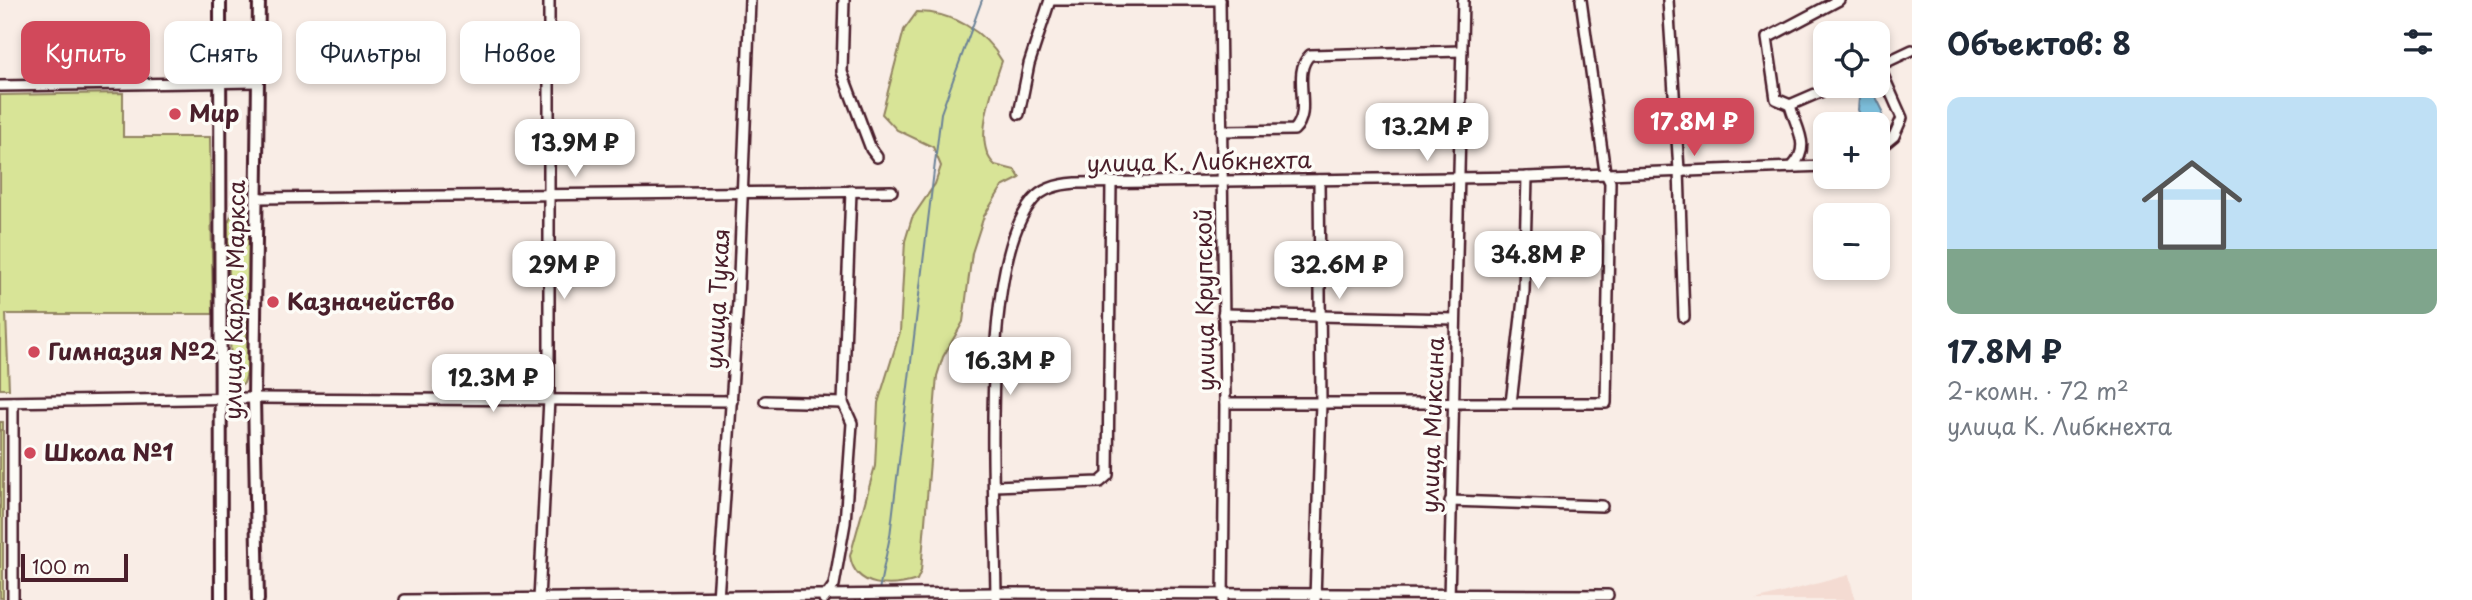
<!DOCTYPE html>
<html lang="ru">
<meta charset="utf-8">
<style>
body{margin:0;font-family:"Playpen Sans",sans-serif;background:#f2f2f3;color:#1f2937;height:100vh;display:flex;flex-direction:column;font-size:26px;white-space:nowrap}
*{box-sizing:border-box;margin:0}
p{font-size:23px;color:#747a83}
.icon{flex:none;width:38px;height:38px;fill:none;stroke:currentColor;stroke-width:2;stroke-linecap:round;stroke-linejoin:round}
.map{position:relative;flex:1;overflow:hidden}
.drawer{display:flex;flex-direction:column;background:#fff;width:560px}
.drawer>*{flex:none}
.guide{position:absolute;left:21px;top:21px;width:665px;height:63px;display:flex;gap:14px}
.tools{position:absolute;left:1813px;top:21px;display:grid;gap:14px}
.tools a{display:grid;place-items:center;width:77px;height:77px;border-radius:14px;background:#fff;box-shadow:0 4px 10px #0003;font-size:35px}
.scale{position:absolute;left:21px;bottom:18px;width:107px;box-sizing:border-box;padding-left:7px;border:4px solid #4a1f2b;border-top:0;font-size:19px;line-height:24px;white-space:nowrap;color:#4a1f2b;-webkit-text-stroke:5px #fdfcf7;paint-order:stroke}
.price{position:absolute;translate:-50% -60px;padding:0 16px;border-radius:14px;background:#fff;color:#222;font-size:23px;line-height:46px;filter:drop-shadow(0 2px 4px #0008)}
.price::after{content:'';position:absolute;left:50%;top:42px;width:21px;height:16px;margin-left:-10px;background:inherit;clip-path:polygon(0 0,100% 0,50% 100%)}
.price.on{background:#d1495b;color:#fff}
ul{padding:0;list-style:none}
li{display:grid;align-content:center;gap:14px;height:371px;padding:0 35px}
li+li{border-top:2px solid #e0e1e3}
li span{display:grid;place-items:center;height:217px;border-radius:14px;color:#555}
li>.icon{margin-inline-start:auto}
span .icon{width:126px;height:126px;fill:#fffc;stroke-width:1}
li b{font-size:30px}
h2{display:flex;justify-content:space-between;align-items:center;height:84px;padding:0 35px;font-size:30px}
.tag{padding:0 24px;border-radius:14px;background:#fff;box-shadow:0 4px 10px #0003;font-size:24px;line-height:63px}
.tag.on{background:#d1495b;color:#fff}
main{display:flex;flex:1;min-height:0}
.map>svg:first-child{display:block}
.built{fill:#f4dbd2}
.green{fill:#d8e497;stroke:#918261;stroke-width:2}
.water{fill:#7fc2df;stroke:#6a8197;stroke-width:2}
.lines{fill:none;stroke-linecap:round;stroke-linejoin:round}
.stream{stroke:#6a8197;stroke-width:2}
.minor-casing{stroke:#4a1f2b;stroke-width:14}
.major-casing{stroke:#4a1f2b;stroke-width:16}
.minor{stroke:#fdfcf7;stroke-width:9}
.major{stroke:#fdfcf7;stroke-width:10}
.poi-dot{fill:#d1495b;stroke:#fdfcf7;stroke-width:2.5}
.labels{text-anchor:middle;stroke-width:7;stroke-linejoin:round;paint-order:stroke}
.poi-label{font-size:23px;font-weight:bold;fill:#4a1f2b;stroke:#fdfcf7;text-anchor:start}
.street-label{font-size:23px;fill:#4a1f2b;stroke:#fdfcf7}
</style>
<main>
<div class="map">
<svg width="1912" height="600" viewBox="0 0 1912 600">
<rect width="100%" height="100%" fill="#f9ede6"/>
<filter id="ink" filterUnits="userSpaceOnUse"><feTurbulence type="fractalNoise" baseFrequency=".0143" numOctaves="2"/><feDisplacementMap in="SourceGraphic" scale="14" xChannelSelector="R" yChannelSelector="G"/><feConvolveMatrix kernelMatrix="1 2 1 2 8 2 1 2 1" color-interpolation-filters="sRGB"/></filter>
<g filter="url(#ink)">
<path class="built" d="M 1849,575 L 1855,600 L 1755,600 Z"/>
<g class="green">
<path d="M 917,12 C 952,12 985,31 1002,61 C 993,88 971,143 995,165 L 1015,170 L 1020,178 L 1002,187 L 984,216 L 972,253 L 963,322 L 943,357 L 937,376 L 921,571 L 917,580 C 892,588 855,589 850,556 L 875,466 L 878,403 L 900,332 L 905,241 L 912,218 L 935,184 L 941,166 L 933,147 L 897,130 L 882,114 L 904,30 Z"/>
<path d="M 123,93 L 123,137 L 210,137 L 213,314 L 6,314 L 9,389 L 0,389 L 0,95 Z"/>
<path d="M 237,212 L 246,214 L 249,223 L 247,373 L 244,383 L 239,385 L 231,379 L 228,223 L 232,213 Z"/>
<rect x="0" y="422" width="3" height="176"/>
</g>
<path class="water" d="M 1865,92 L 1876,97 L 1883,111 L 1878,127 L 1878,124 L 1865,124 L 1858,110 L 1859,98 Z"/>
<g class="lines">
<path class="stream" d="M 879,590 L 890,536 L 941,113 L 982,0"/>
<g class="minor-casing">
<g id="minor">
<path d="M 844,0 L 842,72 L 871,149 L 877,157"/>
<path d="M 1050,0 L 1220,0"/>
<path d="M 1220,0 L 1225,403 L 1223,600"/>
<path d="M 1668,0 L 1679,170 L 1684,317"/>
<path d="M 1878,66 L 1912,50"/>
<path d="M 0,86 L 257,82"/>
<path d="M 1790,105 L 1776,99 L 1767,38 L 1839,0"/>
<path d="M 1790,105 C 1796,129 1812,146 1792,167"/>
<path d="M 1790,105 L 1834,86"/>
<path d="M 1019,114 L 1029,64 L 1050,0"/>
<path d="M 1221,131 L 1294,130 C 1314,111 1290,74 1310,55 L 1462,51"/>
<path d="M 1878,149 L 1894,136 L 1902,118 L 1879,66"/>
<path d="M 258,198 L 892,191"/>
<path d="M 1223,314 L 1455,319"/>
<path d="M 765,401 L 843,403"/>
<path d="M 0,402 L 254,398 L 732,401"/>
<path d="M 13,402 L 13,600"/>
<path d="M 1225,403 L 1606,403 L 1610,182 L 1605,172 L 1581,0"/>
<path d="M 1511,403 L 1524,291 L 1527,177"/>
<path d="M 995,486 L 1100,482 L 1108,475 L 1111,182"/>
<path d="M 1450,501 L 1602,506"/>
<path d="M 718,599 L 738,301 L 750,0"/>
<path d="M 824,599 L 834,585 L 845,523 L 852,423 L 843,403 L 851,191"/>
<path d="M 405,600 L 996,593 L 1608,595"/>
<path d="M 539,600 L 549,399 L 549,0"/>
<path d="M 996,600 C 996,511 977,265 1033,200 C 1043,188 1061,184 1076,183 L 1527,177 L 1825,166"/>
<path d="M 1315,600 L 1321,402 L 1319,180"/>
<path d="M 1449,600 L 1463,0"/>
</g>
</g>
<g class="major-casing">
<g id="major">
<path d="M 220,0 L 221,600"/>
<path d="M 258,600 L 254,398 L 259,0"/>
</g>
</g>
<use href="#minor" class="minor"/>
<use href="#major" class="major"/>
</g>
</g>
<g class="poi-dot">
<circle cx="175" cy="114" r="7"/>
<circle cx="273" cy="302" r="7"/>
<circle cx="34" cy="352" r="7"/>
<circle cx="30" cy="453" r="7"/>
</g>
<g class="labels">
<g class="poi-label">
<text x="189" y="122">Мир</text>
<text x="287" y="310">Казначейство</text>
<text x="48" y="360">Гимназия №2</text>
<text x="44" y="461">Школа №1</text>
</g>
<g class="street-label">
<text transform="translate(1199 162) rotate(-1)" y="8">улица К. Либкнехта</text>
<text transform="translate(718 299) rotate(-87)" y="8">улица Тукая</text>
<text transform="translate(235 300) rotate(-89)" y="8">улица Карла Маркса</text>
<text transform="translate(1205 300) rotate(-91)" y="8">улица Крупской</text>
<text transform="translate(1433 425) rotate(-88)" y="8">улица Миксина</text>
</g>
</g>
</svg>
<div class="tools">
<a><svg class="icon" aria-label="locate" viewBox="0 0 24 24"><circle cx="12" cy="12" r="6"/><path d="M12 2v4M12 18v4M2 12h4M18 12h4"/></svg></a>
<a>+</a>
<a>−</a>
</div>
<div class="scale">100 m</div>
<b class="price on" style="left:1694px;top:158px">17.8M ₽</b>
<b class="price" style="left:1427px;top:163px">13.2M ₽</b>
<b class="price" style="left:575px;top:179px">13.9M ₽</b>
<b class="price" style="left:1538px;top:291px">34.8M ₽</b>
<b class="price" style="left:564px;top:301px">29M ₽</b>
<b class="price" style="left:1339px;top:301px">32.6M ₽</b>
<b class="price" style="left:1010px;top:397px">16.3M ₽</b>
<b class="price" style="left:493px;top:414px">12.3M ₽</b>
<div class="guide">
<a class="tag on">Купить</a>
<a class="tag">Снять</a>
<a class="tag">Фильтры</a>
<a class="tag">Новое</a>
</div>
</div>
<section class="drawer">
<h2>Объектов: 8<svg class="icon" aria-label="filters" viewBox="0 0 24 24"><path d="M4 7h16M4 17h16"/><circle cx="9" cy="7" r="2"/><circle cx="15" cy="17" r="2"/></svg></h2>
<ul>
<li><span style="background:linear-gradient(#bfe0f5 70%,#7fa58c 0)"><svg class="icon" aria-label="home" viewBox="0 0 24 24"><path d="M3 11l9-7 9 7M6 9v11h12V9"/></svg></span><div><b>17.8M ₽</b><p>2-комн. · 72 m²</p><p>улица К. Либкнехта</p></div></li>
</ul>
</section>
</main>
